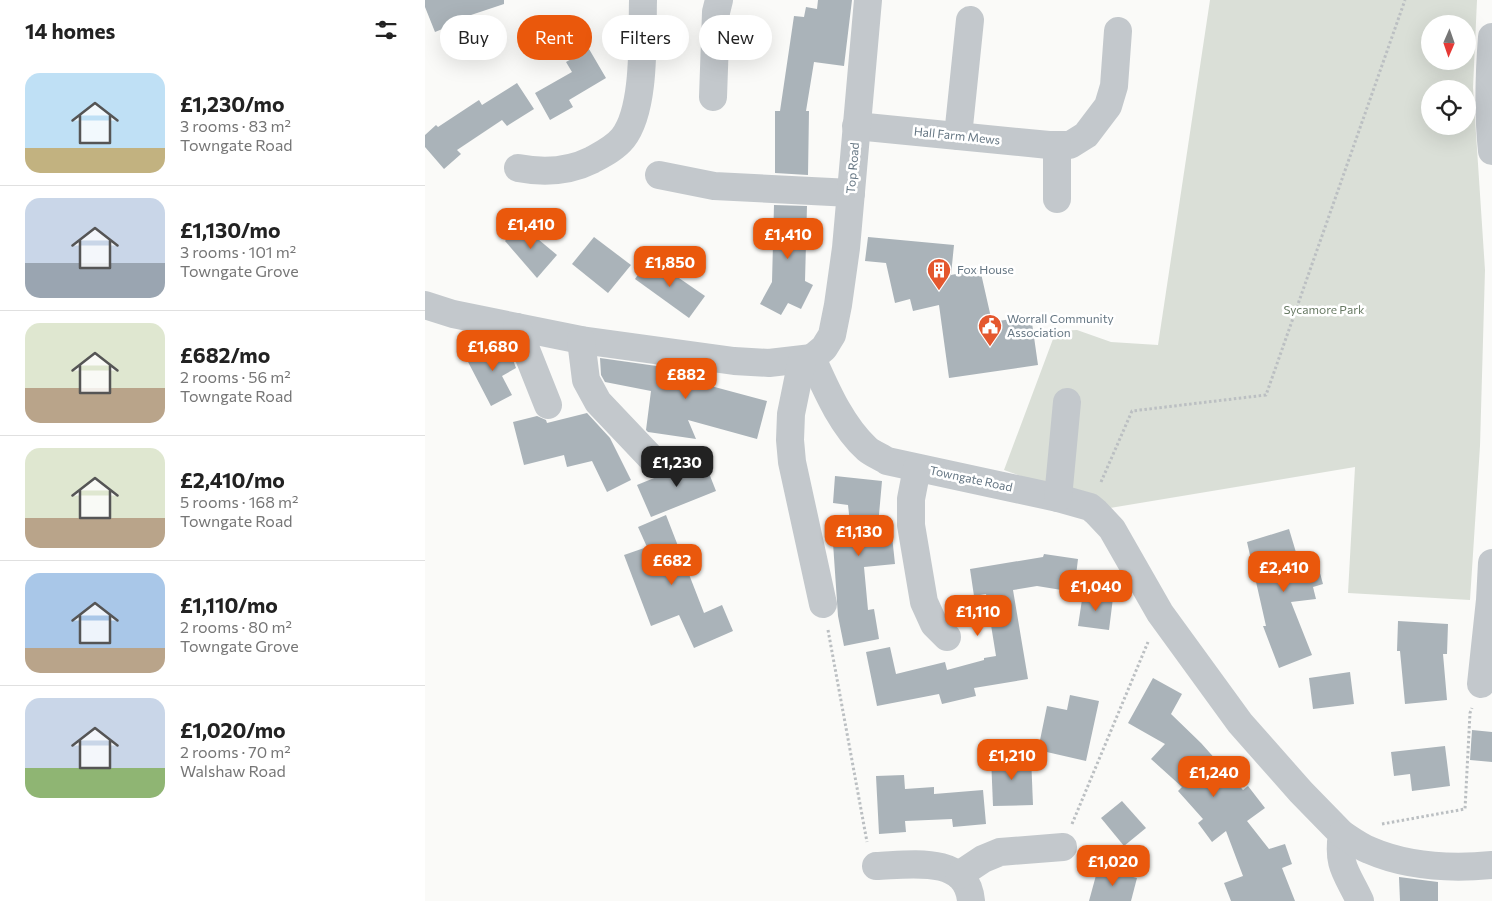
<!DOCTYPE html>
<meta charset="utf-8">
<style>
body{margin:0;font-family:Commissioner,sans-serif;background:#f6f6f6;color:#222;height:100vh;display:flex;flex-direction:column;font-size:19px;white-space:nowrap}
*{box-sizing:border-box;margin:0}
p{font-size:16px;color:#767676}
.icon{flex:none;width:28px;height:28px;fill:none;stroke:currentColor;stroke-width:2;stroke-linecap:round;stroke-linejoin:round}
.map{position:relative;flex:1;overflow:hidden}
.details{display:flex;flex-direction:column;background:#fff;width:425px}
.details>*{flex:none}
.top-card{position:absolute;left:15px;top:15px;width:475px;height:45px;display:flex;gap:10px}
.needle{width:32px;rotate:182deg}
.fabs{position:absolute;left:996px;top:15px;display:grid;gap:10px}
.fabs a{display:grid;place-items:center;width:55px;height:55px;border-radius:50%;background:#fff;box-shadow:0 5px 20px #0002;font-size:25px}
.price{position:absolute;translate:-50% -42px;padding:0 11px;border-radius:10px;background:#ea580c;color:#fff;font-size:16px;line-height:32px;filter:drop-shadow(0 1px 2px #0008)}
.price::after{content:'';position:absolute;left:50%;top:30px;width:15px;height:11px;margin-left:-8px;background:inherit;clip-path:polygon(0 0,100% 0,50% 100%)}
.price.current{background:#222;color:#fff}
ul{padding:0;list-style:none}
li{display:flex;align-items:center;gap:15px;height:125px;padding:0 25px}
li+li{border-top:1px solid #e0e0e0}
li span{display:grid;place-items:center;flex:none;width:140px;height:100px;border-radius:15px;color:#555}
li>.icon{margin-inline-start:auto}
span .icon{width:60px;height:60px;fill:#fffc;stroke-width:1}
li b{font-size:21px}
h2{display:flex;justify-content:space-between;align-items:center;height:60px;padding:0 25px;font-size:21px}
.chip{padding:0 18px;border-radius:22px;background:#fff;box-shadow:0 5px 20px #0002;font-size:18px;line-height:45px}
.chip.current{background:#ea580c;color:#fff}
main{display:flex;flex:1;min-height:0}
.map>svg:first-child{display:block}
.green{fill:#dadfd7;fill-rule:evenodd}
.building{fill:#aab3b9}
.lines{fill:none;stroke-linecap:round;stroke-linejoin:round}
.path{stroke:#bbbfc2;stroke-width:3;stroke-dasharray:2.5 2.5;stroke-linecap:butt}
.minor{stroke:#c3c8cc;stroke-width:28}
.labels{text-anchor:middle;stroke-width:5;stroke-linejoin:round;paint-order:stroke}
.street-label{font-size:12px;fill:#657683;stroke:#fff}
.poi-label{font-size:12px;fill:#657683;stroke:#fff;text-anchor:start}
.park-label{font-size:12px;fill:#687a64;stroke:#fff}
</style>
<main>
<section class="details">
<h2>14 homes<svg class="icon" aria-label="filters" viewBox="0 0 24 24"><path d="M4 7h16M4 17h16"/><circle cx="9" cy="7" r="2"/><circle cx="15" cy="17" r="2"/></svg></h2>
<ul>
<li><span style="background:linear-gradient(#bfe0f5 75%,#c2b280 0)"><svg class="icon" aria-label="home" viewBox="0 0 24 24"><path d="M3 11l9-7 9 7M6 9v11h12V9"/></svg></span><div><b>£1,230/mo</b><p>3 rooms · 83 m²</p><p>Towngate Road</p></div></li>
<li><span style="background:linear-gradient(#c9d6e8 65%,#9aa5b1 0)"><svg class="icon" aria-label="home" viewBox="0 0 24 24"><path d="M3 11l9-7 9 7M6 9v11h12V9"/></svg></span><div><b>£1,130/mo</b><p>3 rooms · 101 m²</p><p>Towngate Grove</p></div></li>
<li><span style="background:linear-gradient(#dfe7d0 65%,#b9a48a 0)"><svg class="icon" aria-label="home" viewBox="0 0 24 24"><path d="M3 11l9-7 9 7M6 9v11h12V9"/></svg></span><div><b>£682/mo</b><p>2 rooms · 56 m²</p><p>Towngate Road</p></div></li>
<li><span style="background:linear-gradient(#dfe7d0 70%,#b9a48a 0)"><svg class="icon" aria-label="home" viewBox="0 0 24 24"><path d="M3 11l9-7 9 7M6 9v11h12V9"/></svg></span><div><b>£2,410/mo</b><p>5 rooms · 168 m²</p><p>Towngate Road</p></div></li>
<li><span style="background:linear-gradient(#a9c7e8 75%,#b9a48a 0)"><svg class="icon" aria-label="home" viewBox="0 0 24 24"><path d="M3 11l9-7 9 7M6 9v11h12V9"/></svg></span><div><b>£1,110/mo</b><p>2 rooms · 80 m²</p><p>Towngate Grove</p></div></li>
<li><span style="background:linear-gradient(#c9d6e8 70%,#8fb573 0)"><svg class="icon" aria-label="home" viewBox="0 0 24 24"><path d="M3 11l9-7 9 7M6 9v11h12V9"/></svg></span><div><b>£1,020/mo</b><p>2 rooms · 70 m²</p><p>Walshaw Road</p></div></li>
</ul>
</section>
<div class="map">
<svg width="1067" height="901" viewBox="0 0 1067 901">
<rect width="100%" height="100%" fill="#fafaf8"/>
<path class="green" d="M 785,0 L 1052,0 L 1048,88 L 1060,270 L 1055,446 L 1045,600 L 923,593 L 930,467 L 685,508 L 579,470 L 631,331 L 652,330 L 686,342 L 733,345 ZM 1005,24 L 1042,24 L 1042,61 L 1005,61 ZM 1005,89 L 1042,89 L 1042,126 L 1005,126 Z"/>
<g class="building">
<path d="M 0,0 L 79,0 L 79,4 L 31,20 L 32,23 L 10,32 L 0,7 Z"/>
<path d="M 393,0 L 427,0 L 419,66 L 389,62 L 381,111 L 384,111 L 383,175 L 350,173 L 350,111 L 355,111 L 369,16 L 379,17 L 381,7 L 392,9 Z"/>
<path d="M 164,49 L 181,78 L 144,100 L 148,107 L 125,120 L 110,93 L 147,72 L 141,62 Z"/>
<path d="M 92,83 L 109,109 L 82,126 L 77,120 L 32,150 L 36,154 L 19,169 L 0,147 L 0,135 L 11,125 L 13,127 L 54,100 L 57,105 Z"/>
<path d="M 349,205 L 382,206 L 380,281 L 388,285 L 376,309 L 363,303 L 356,315 L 335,304 L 347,282 Z"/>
<path d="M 95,224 L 132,255 L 112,278 L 80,241 Z"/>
<path d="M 169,237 L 206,265 L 183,293 L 147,264 Z"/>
<path d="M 443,237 L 529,245 L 526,275 L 555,269 L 567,322 L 606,316 L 613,365 L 524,378 L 514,305 L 488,311 L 485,299 L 470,303 L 461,263 L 440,261 Z"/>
<path d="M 225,258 L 280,296 L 264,318 L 210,279 Z"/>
<path d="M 71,343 L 76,353 L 84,349 L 91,368 L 77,376 L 87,395 L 66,406 L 41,358 Z"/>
<path d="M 175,358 L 267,371 L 267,376 L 272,377 L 271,382 L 342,401 L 332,439 L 263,420 L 271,439 L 223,432 L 221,430 L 226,391 L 180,382 L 176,375 Z"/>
<path d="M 162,413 L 185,438 L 206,480 L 182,492 L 167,461 L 142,467 L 139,455 L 99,465 L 88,422 L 112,416 L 121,420 L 122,423 Z"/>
<path d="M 278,458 L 291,491 L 226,517 L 212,485 Z"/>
<path d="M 410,476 L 457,481 L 452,537 L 467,536 L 470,564 L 439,567 L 443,610 L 449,609 L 454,639 L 419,646 L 413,616 L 408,543 L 427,541 L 423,505 L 408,503 Z"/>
<path d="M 241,515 L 279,613 L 297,605 L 308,631 L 269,648 L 254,615 L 226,626 L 199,555 L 222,547 L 213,527 Z"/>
<path d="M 864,529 L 873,559 L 890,555 L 898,584 L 888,587 L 891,599 L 866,602 L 887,655 L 854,668 L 838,626 L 841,626 L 822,542 Z"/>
<path d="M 619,554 L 653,559 L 649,592 L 612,586 L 588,590 L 603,679 L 549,688 L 551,696 L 517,704 L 514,694 L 452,706 L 441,652 L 465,647 L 471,674 L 520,662 L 522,670 L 559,660 L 559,658 L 571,656 L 561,594 L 549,596 L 545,569 L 618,557 Z"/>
<path d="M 658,593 L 688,598 L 684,630 L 653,626 Z"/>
<path d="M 973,621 L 1023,624 L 1022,654 L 1018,654 L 1022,700 L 980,704 L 975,651 L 972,651 Z"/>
<path d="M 925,672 L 929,704 L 888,709 L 884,678 Z"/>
<path d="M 728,678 L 757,694 L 746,714 L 776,743 L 818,790 L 823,786 L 840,808 L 822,821 L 844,849 L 860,844 L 867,864 L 857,868 L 870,901 L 806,901 L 799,883 L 818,876 L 801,831 L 787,842 L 773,823 L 778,819 L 753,791 L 757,787 L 726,759 L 740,744 L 703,723 Z"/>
<path d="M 645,695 L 674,701 L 661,761 L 613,750 L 622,706 L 642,710 Z"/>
<path d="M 1047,730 L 1067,732 L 1067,762 L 1045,760 Z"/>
<path d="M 1020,746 L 1025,786 L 987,791 L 985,774 L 969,776 L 966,752 Z"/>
<path d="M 606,756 L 608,805 L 568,806 L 566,757 Z"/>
<path d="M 479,775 L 480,789 L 509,787 L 509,794 L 558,790 L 561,824 L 528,827 L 527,819 L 480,821 L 481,832 L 454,834 L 451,776 Z"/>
<path d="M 697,801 L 721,828 L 699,846 L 676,818 Z"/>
<path d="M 673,868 L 712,878 L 706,901 L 664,901 Z"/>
<path d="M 974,877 L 1013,882 L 1013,901 L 975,901 Z"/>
</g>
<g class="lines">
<g class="path">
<path d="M 676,482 L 707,411 L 841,395 L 980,0"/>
<path d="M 403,630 L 442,842"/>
<path d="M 647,824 L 723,642"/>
<path d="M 957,824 L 1040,809 L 1045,713 L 1047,708"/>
</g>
<g class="minor">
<path d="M 1067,37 C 1064,75 1063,113 1067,151"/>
<path d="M 288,97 L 291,12 L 294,0"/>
<path d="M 431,126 L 624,145 L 645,145 L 661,135 L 683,106 L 689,86 L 693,31"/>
<path d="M 533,136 L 545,20"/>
<path d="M 93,168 C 119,173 143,172 167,160 C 178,154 190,148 198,138 C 221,109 217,37 218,0"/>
<path d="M 234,175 L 289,186 L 426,193"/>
<path d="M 632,199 L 632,145"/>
<path d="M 0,305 L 28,314 L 156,340 L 309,361 L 344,363 L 387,358"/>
<path d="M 92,327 L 123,405"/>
<path d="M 156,340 L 161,380 L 173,402 L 228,460"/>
<path d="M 387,358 C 401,389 416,425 442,449 C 448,454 456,457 462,461 L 633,498 L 665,507 L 671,512 L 687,529 L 735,613 L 815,723 L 876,792 L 917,834 C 912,866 922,873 935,901"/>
<path d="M 387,358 L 399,348 L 407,335 L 413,305 L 421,248 L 443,0"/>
<path d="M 377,360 L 366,414 L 365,440 L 367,462 L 398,604"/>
<path d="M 492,468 L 486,499 L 486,525 L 499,602 L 509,624 L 522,637"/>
<path d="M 633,498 L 642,402"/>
<path d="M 1056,684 L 1065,600 L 1067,563"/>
<path d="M 917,834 C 925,839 934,846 944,850 C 983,867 1025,869 1067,865"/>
<path d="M 451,866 C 483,865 542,854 546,901"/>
<path d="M 534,875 L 558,859 L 575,852 L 638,847"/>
</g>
</g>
<defs>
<g id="building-pin" transform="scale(1.25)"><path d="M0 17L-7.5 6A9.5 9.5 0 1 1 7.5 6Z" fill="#e4572e" stroke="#fff"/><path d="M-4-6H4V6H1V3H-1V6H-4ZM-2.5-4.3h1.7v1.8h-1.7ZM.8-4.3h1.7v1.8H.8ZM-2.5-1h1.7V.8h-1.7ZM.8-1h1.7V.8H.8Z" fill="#fff"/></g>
<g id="civic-pin" transform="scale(1.25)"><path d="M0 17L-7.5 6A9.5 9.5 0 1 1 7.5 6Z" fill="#e4572e" stroke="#fff"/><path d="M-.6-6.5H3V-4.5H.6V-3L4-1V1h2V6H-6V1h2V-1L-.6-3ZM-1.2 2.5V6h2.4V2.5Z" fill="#fff"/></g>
</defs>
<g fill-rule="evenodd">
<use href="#building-pin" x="514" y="270"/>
<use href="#civic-pin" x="565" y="326"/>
</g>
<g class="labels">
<g class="street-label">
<text transform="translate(532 136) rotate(6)" y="4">Hall Farm Mews</text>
<text transform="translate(428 168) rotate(-85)" y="4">Top Road</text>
<text transform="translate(546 479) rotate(12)" y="4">Towngate Road</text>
</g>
<g class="poi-label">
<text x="532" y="274">Fox House</text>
<text x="582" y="323">Worrall Community<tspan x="582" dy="14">Association</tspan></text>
</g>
<g class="park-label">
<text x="899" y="314">Sycamore Park</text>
</g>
</g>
</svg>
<div class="fabs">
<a><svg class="needle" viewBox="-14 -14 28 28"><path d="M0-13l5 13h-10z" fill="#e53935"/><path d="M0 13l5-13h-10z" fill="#767676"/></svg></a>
<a><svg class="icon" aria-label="locate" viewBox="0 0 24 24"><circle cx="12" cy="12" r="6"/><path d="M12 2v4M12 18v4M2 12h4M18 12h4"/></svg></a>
</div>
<b class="price" style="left:106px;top:250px">£1,410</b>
<b class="price" style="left:363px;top:260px">£1,410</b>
<b class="price" style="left:245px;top:288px">£1,850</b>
<b class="price" style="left:68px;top:372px">£1,680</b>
<b class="price" style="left:261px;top:400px">£882</b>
<b class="price current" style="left:252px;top:488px">£1,230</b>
<b class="price" style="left:434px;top:557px">£1,130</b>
<b class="price" style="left:247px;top:586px">£682</b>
<b class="price" style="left:859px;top:593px">£2,410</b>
<b class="price" style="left:671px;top:612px">£1,040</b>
<b class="price" style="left:553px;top:637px">£1,110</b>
<b class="price" style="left:587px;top:781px">£1,210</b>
<b class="price" style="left:789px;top:798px">£1,240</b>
<b class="price" style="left:688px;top:887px">£1,020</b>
<div class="top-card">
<a class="chip">Buy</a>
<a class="chip current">Rent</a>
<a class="chip">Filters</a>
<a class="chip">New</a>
</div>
</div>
</main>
